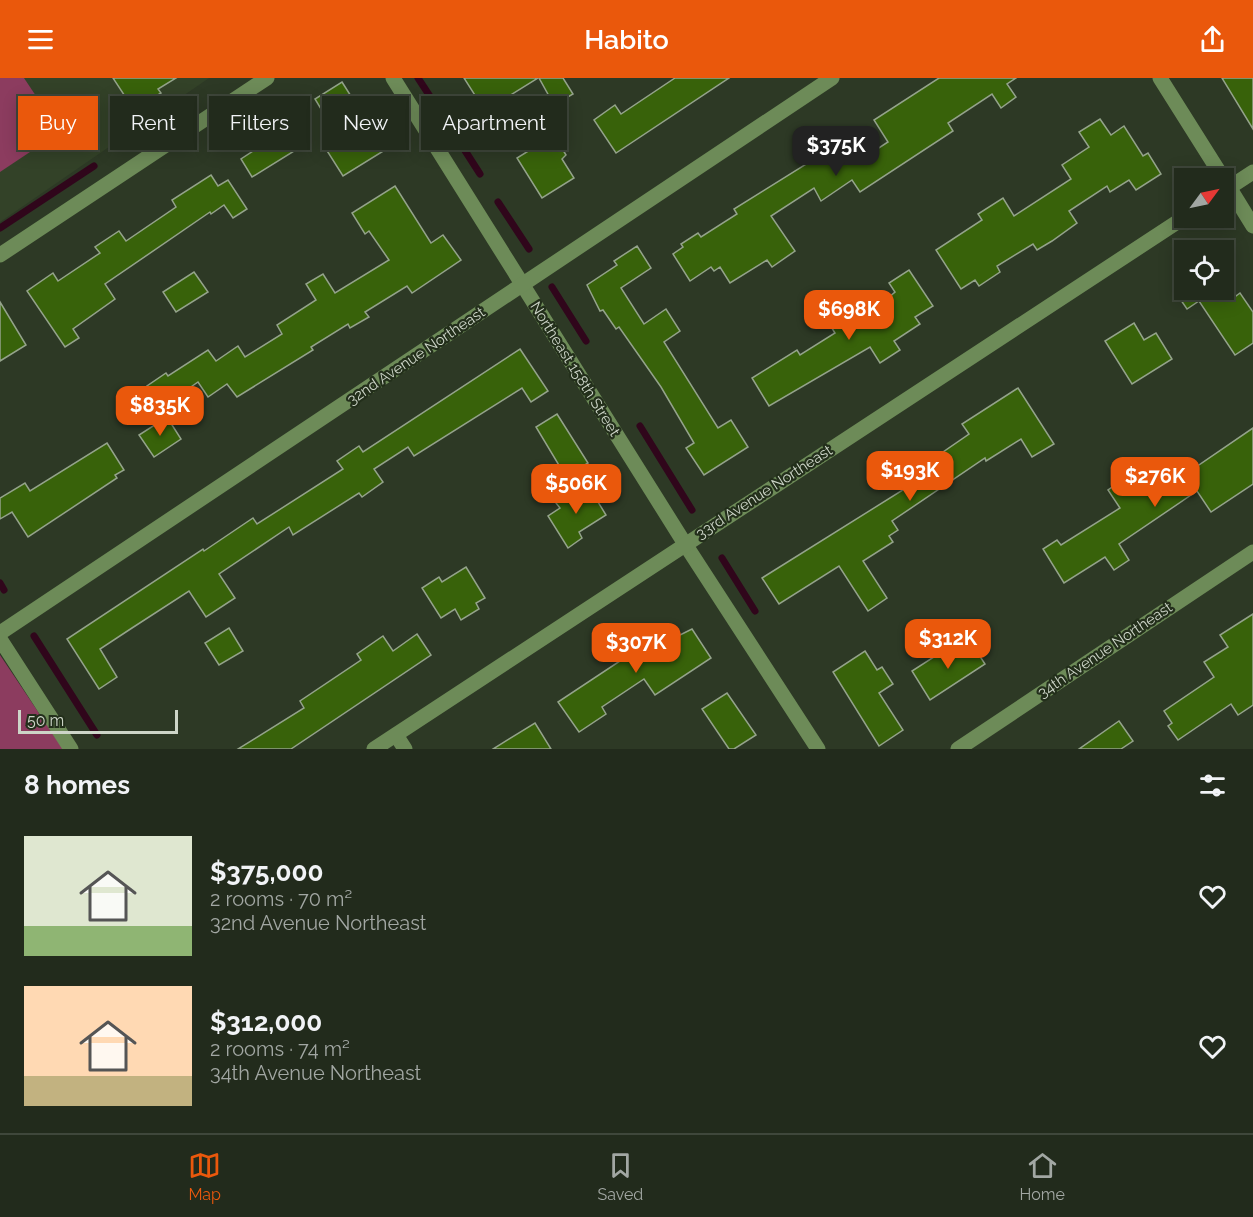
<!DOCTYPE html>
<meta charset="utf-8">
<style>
body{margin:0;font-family:Raleway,sans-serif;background:#2a3325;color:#f1f3f6;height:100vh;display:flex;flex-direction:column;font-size:22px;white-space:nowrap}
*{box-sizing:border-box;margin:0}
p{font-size:20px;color:#a2a7a3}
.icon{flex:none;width:33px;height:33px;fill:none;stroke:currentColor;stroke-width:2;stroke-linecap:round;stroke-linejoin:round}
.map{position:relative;height:671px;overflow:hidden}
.panel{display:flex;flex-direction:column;background:#222b1c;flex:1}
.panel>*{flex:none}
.hud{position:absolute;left:18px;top:18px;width:600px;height:54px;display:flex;gap:12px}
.needle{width:39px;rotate:57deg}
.controls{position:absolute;left:1174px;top:90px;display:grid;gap:12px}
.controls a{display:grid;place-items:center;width:60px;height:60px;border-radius:0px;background:#222b1c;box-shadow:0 3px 15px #0003,0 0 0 2px #3f473b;font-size:30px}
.scale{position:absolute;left:18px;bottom:15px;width:160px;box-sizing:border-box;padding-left:6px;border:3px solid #cdd5c8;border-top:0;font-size:16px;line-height:21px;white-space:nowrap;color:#cdd5c8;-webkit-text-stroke:4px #232f1b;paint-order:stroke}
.price{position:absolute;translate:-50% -51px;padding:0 14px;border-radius:12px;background:#ea580c;color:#fff;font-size:20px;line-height:39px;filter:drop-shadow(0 2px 3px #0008)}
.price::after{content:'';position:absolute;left:50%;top:36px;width:18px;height:14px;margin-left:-9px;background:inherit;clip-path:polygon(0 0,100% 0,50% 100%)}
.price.on{background:#222;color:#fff}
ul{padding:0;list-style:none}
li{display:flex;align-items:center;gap:18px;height:150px;padding:0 24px}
li span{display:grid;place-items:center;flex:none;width:168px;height:120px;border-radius:0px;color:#555}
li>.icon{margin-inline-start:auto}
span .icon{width:72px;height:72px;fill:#fffc;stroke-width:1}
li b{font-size:26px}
h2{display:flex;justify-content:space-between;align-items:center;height:72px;padding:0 24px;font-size:26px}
.pill{padding:0 21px;border-radius:0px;background:#222b1c;box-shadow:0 3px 15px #0003,0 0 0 2px #3f473b;font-size:21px;line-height:54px}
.pill.on{background:#ea580c;color:#fff}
header{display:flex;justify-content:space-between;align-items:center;height:78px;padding:0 24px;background:#ea580c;color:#fff;font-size:27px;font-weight:600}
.tabs{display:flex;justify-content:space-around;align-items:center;height:84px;border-top:2px solid #3f473b;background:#222b1c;font-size:16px;color:#a2a7a3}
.tabs a{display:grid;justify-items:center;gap:3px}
.tabs .on{color:#ea580c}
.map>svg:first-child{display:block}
.built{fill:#334228}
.green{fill:#8c3c5f}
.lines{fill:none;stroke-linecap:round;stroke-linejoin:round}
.stream{stroke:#30061b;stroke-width:7}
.building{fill:#38620a;stroke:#94a38b;stroke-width:1.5}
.minor{stroke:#6d8b58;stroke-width:15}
.labels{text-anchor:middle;stroke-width:4.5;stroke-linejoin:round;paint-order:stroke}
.street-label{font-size:15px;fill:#cdd5c8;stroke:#232f1b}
</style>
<header><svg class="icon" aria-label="menu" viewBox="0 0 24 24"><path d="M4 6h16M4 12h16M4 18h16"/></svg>Habito<svg class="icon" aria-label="share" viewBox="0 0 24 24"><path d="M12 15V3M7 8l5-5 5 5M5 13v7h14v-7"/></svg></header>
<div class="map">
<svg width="1253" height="671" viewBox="0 0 1253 671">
<rect width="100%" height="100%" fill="#2d3925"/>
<path class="built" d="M 0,0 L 209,0 L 0,144 Z"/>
<g class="green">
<path d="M 0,0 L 24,0 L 60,54 L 0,94 Z"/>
<path d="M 0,577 L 63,671 L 0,671 Z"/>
</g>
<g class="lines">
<g class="stream">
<path d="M 418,0 L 435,26"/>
<path d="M 455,57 L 480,96"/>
<path d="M 498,124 L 529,171"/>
<path d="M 0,150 L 94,88"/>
<path d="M 552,209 L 586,263"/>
<path d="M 640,348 L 692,432"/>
<path d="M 722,480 L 755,533"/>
<path d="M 0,505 L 4,512"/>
<path d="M 34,558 L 97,657"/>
</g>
</g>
<g class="building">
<path d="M 113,0 L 176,0 L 158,11 L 161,15 L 134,32 Z"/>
<path d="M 464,0 L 538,0 L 485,33 Z"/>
<path d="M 539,0 L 563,0 L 573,16 L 554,27 Z"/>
<path d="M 675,0 L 729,0 L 616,75 L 594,42 L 615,27 L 621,36 Z"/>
<path d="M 939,0 L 1016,0 L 1007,6 L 1016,19 L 1001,30 L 992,16 L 948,45 L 953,53 L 860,114 L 852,102 L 821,123 L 814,110 L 771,138 L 795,173 L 772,189 L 767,182 L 730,205 L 720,189 L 714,193 L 711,189 L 690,203 L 673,176 L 683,169 L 681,166 L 698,155 L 701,159 L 737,136 L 734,131 L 843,63 L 856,85 L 888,64 L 874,42 Z"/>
<path d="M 1222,0 L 1253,0 L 1253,51 Z"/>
<path d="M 342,4 L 385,72 L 343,98 L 324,68 L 338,59 L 315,21 Z"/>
<path d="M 1100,41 L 1111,57 L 1124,48 L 1143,78 L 1148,75 L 1161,96 L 1136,112 L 1129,102 L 1110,114 L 1107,108 L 1069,133 L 1077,145 L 1052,163 L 1037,172 L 1033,166 L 997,188 L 1000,194 L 979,208 L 975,202 L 961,211 L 936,172 L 982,142 L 978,136 L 1003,120 L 1014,138 L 1071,101 L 1062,87 L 1089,69 L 1079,54 Z"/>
<path d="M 287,50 L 299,70 L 252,99 L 241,81 L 256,71 L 253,66 L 272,54 L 275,58 Z"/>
<path d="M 554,57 L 566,77 L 562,81 L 574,100 L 542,120 L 517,80 Z"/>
<path d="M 211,97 L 218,108 L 228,102 L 247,131 L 233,140 L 224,127 L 211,136 L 210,134 L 105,206 L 115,221 L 73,251 L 79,260 L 65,269 L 27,213 L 53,195 L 58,203 L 100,175 L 95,169 L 119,153 L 126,163 L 176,129 L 172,122 Z"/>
<path d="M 395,108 L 431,165 L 443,157 L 461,182 L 412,215 L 407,208 L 365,234 L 369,239 L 350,250 L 348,246 L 311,269 L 313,272 L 237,319 L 227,306 L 208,319 L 198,304 L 162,329 L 147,308 L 166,295 L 168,298 L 208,272 L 216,283 L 238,268 L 245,279 L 282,256 L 277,247 L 316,222 L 306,206 L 323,196 L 335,215 L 389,182 L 369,153 L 365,156 L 352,135 Z"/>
<path d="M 637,168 L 651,190 L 621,210 L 644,246 L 666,231 L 680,253 L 664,264 L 718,350 L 731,342 L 748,369 L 704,397 L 686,370 L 694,365 L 661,309 L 619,249 L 616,251 L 603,232 L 600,233 L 587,207 L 617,187 L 614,183 Z"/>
<path d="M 909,192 L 933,228 L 915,239 L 920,246 L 894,263 L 900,272 L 880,285 L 870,269 L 769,328 L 752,300 L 797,272 L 800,277 L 835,255 L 830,247 L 849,234 L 855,243 L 883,224 L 895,214 L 889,205 Z"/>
<path d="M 194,194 L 208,214 L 176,234 L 163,214 Z"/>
<path d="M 1174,212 L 1232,212 L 1236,218 L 1240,215 L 1253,234 L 1253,265 L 1235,277 L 1199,223 L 1187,231 Z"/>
<path d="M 0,224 L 26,267 L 0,283 Z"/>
<path d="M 1134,245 L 1144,262 L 1156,255 L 1172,281 L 1132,306 L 1105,263 Z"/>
<path d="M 520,271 L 548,313 L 531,324 L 522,310 L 414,378 L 408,369 L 374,391 L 383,404 L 362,419 L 359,415 L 293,457 L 289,449 L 219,496 L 235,520 L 206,539 L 189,513 L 132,550 L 100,571 L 117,599 L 99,611 L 67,561 L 203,471 L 204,473 L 253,440 L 257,446 L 343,391 L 337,383 L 359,368 L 363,374 Z"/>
<path d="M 1018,310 L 1054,366 L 1032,379 L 1021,361 L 986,383 L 985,380 L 892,443 L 898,452 L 889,458 L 893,464 L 863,483 L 887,520 L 868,533 L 839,488 L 779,526 L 762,500 L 906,410 L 901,403 L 969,356 L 962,346 Z"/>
<path d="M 557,336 L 588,385 L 566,399 L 536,349 Z"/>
<path d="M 167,339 L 181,361 L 154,379 L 139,357 Z"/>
<path d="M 1253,350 L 1253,406 L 1211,434 L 1197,413 L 1119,466 L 1129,482 L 1114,492 L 1105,479 L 1064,505 L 1043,471 L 1057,462 L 1061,467 L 1120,430 L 1108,412 L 1128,398 L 1141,417 L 1170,398 L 1174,404 Z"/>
<path d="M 107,365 L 124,392 L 115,397 L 117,400 L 28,459 L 12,434 L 0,441 L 0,420 L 25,405 L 30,413 Z"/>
<path d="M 587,406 L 606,437 L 579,454 L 582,460 L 568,470 L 548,438 L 560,430 L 556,425 Z"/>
<path d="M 466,489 L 485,520 L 476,525 L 479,531 L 461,542 L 455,531 L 441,540 L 422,510 L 439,499 L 442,504 Z"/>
<path d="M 1253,536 L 1253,627 L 1238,637 L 1231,626 L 1178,662 L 1168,648 L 1172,645 L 1164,633 L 1214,599 L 1204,584 L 1228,569 L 1220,557 Z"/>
<path d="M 229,550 L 243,573 L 219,587 L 205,565 Z"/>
<path d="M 692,551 L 711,580 L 655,617 L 644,601 L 602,629 L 606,636 L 579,654 L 558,624 L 620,583 L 615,576 L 644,557 L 652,568 L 667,559 L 676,555 L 678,558 Z"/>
<path d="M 417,556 L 431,577 L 291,671 L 238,671 L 304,630 L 300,623 L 361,582 L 357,576 L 383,558 L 393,573 Z"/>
<path d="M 970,563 L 985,586 L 930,622 L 912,593 L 943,573 L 946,578 Z"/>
<path d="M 865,573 L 877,592 L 882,589 L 893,606 L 879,615 L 903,652 L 879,668 L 833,594 Z"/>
<path d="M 727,615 L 756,657 L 734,671 L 729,671 L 702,631 Z"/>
<path d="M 1119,643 L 1133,663 L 1121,671 L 1079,671 Z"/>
<path d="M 535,645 L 551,671 L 493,671 Z"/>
</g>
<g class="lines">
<g class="minor">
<path d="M 393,0 L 685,466 L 818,671"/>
<path d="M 1160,0 L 1223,100"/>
<path d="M 1224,101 L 1253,148"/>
<path d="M 1224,113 L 1253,94"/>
<path d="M 0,177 L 267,0"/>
<path d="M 0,555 L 832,0"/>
<path d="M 0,561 L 71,671"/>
<path d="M 396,657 L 405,671"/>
<path d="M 374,671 L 1185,139"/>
<path d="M 958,671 L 1253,474"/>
</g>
</g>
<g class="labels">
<g class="street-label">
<text transform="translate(416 278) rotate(-34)" y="5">32nd Avenue Northeast</text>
<text transform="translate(575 291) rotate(58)" y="5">Northeast 158th Street</text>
<text transform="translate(764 414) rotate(-33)" y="5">33rd Avenue Northeast</text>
<text transform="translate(1105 572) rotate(-34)" y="5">34th Avenue Northeast</text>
</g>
</g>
</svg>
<div class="controls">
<a><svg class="needle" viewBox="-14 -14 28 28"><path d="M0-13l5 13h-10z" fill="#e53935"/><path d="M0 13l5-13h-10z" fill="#a2a7a3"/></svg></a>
<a><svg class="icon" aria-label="locate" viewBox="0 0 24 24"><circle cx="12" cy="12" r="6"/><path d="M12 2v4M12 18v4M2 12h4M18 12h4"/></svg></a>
</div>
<div class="scale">50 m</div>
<b class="price on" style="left:836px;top:99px">$375K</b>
<b class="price" style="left:849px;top:263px">$698K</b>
<b class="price" style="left:160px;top:359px">$835K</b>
<b class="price" style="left:910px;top:424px">$193K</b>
<b class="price" style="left:1155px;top:430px">$276K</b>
<b class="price" style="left:576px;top:437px">$506K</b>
<b class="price" style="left:948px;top:592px">$312K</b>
<b class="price" style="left:636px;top:596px">$307K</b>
<div class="hud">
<a class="pill on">Buy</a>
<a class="pill">Rent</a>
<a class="pill">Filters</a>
<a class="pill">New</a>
<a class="pill">Apartment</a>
</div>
</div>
<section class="panel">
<h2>8 homes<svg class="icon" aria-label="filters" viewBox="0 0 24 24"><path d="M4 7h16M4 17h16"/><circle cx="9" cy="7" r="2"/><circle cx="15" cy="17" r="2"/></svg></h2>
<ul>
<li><span style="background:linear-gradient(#dfe7d0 75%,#8fb573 0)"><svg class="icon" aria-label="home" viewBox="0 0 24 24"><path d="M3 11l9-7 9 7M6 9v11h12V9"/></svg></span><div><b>$375,000</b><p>2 rooms · 70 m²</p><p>32nd Avenue Northeast</p></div><svg class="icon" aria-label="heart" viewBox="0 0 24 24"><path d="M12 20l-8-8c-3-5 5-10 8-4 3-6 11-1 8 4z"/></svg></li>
<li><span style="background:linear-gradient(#ffd9b3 75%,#c2b280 0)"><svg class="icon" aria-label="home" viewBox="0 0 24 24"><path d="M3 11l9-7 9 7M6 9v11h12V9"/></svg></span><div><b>$312,000</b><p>2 rooms · 74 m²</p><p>34th Avenue Northeast</p></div><svg class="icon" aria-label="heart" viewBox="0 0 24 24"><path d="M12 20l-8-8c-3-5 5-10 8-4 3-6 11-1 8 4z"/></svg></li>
</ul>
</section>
<nav class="tabs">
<a class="on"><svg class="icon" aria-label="map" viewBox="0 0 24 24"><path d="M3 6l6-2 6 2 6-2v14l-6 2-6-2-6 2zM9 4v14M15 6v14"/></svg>Map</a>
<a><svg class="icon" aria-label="saved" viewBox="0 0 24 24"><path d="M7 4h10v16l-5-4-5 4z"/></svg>Saved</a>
<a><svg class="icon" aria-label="home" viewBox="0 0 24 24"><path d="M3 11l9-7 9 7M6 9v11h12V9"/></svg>Home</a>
</nav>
